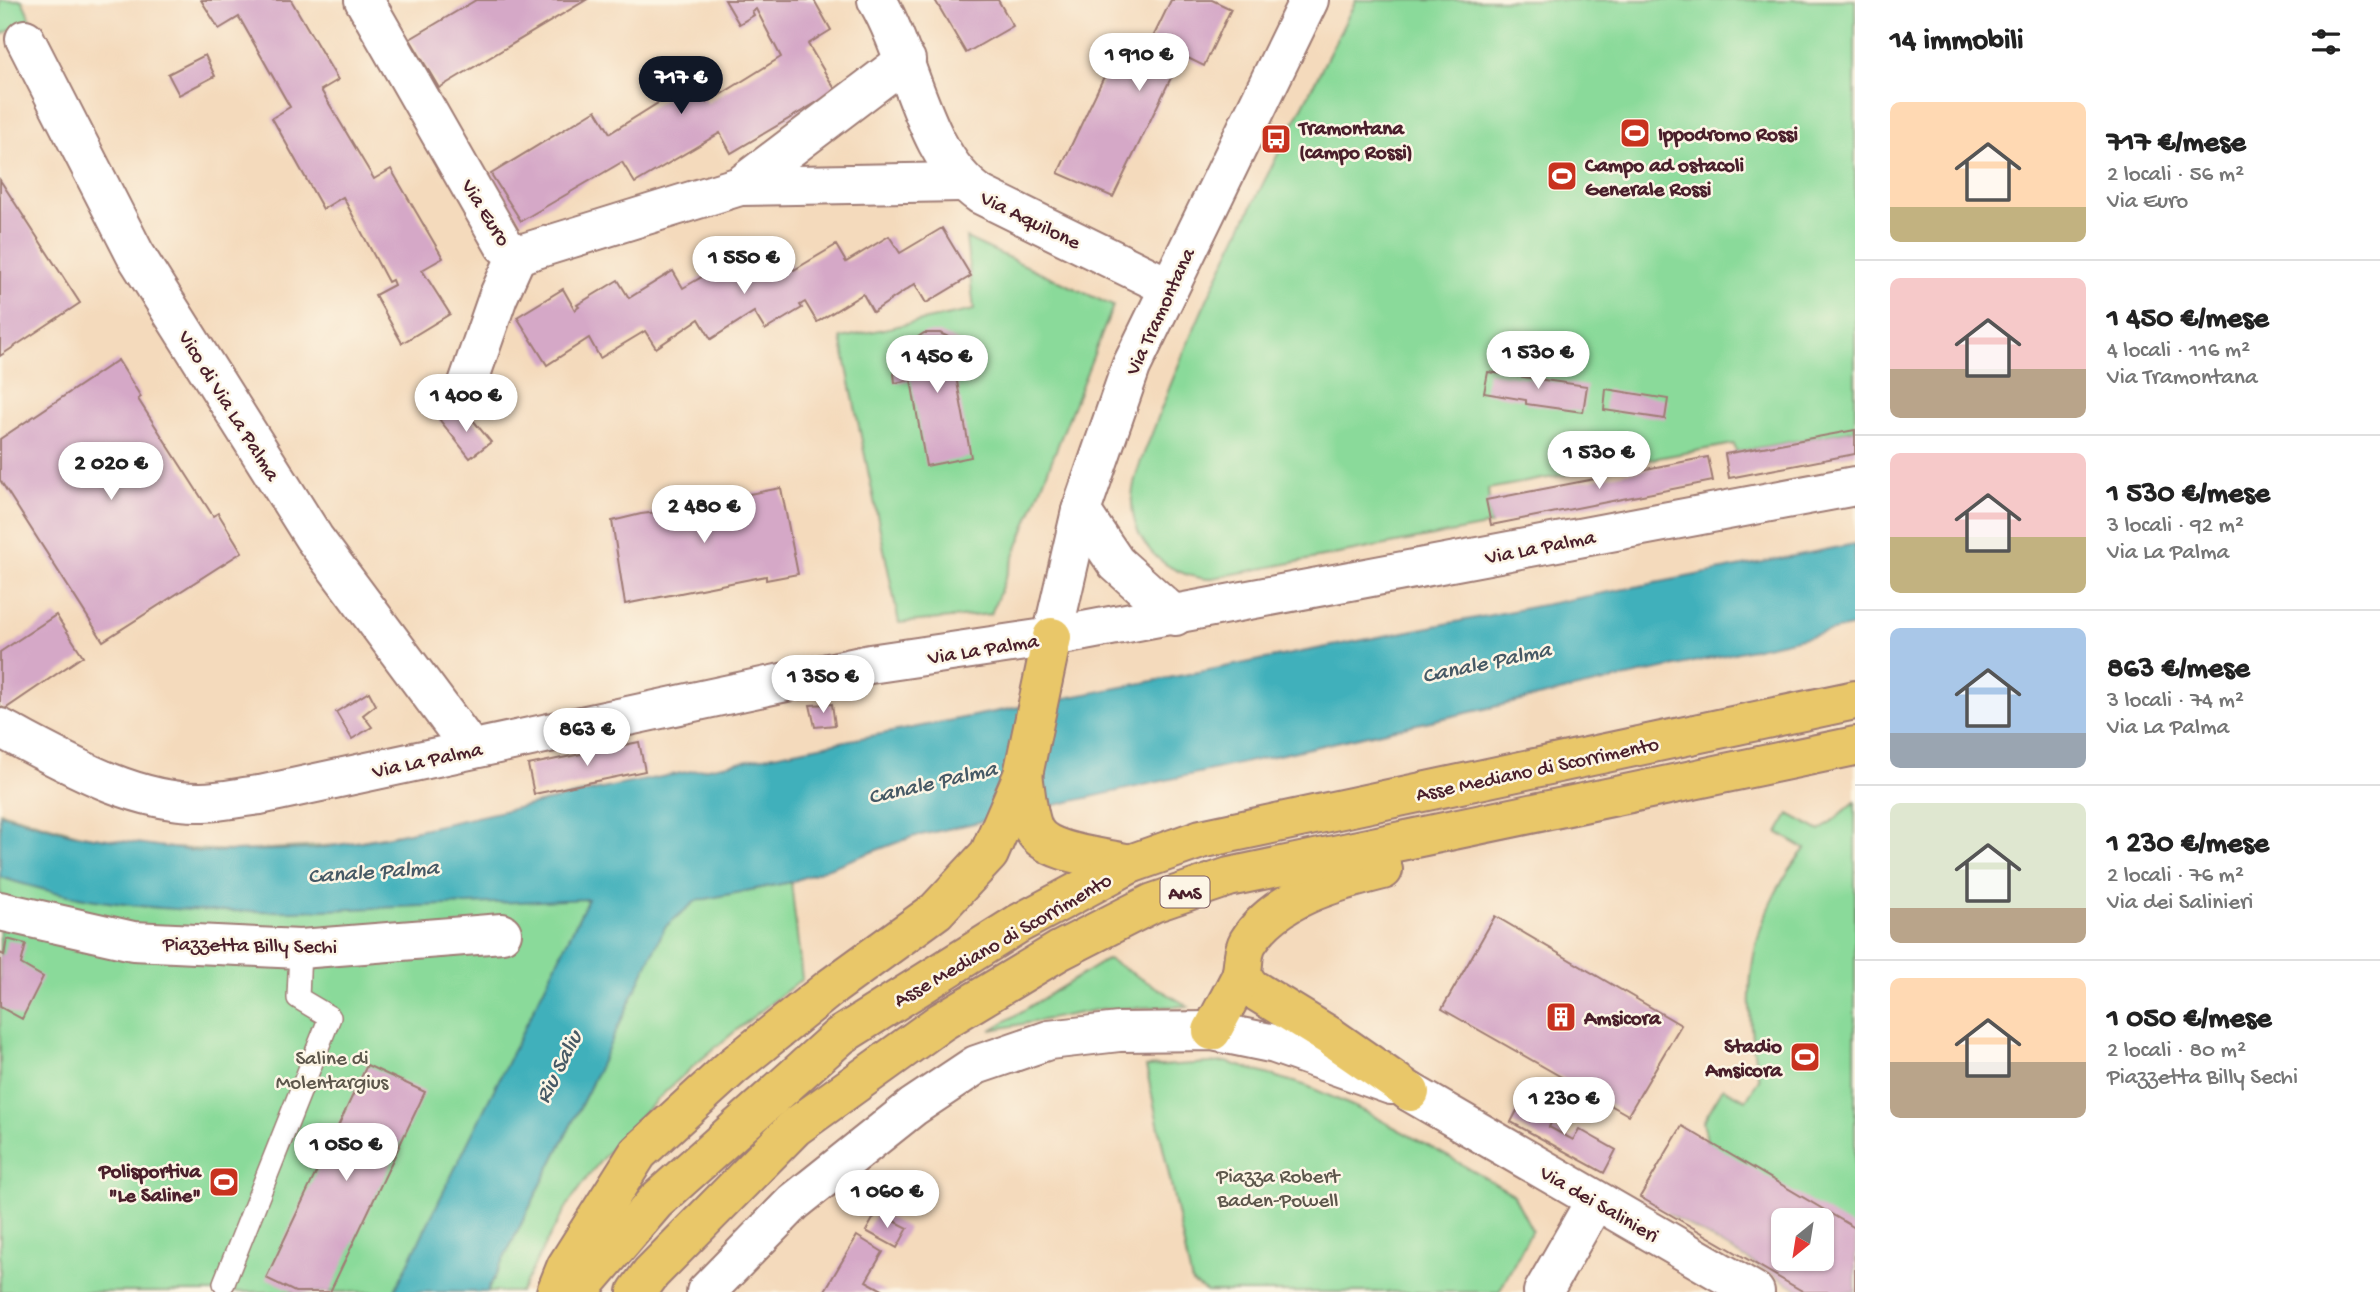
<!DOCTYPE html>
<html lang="it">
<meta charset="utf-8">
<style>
body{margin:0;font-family:"Gochi Hand",sans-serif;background:#f6f6f6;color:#222;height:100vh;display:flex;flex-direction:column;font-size:26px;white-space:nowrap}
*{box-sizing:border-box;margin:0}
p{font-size:23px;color:#767676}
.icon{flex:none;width:38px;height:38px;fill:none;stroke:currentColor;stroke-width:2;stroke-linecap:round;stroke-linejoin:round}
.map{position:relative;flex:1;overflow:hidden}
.side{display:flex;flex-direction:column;background:#fff;width:525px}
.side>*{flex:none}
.needle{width:46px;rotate:210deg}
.tools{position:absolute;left:1771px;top:1208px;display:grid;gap:14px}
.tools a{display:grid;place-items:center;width:63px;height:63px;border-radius:10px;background:#fff;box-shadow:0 2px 5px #0004;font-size:35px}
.price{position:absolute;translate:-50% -60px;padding:0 16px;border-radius:24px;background:#fff;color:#222;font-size:23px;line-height:46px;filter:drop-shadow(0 2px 4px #0008)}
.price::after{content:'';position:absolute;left:50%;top:42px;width:21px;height:16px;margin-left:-10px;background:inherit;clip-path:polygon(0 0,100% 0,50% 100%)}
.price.selected{background:#111827;color:#fff}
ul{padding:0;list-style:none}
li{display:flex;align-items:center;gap:21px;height:175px;padding:0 35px}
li+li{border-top:2px solid #e0e0e0}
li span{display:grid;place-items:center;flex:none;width:196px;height:140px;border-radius:10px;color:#555}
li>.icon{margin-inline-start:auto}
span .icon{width:84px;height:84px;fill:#fffc;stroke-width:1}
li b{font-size:30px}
h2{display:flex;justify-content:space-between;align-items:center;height:84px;padding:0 35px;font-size:30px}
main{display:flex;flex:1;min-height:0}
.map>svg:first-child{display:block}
.green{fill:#8ada9a;stroke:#6a7c62;stroke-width:2;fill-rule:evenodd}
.water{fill:#40b0bb;stroke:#456873;stroke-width:2}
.building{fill:#d5a8c7;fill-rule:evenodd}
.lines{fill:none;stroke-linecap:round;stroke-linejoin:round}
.service-casing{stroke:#9f7c74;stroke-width:24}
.minor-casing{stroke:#9f7c74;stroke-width:42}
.tertiary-casing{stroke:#9f7c74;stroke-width:42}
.trunk-casing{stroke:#9f7c74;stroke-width:42}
.service{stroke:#fff;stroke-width:21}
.minor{stroke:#fff;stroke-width:38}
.tertiary{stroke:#fff;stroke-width:38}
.trunk{stroke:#e9c769;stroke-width:38}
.labels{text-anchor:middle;stroke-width:5;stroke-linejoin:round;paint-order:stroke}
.shield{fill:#fcf5e5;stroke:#7f5f63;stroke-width:2}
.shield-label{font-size:19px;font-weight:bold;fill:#4a1f2b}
.poi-label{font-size:21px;font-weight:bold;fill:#4a1f2b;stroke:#fcf5e5;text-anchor:start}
.street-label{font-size:21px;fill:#4a1f2b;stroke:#fcf5e5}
.park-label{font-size:21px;fill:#5d574c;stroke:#fcf5e5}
.water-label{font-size:23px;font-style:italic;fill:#465965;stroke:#fcf5e5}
</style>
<main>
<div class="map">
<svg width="1855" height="1292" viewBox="0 0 1855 1292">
<rect width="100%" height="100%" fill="#fcf5e5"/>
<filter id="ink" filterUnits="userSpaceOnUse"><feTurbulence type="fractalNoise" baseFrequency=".0143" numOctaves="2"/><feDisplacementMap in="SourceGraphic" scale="14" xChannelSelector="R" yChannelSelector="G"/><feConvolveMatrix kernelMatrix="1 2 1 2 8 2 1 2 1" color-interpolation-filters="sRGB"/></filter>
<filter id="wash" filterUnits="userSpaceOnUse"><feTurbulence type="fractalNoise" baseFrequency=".00686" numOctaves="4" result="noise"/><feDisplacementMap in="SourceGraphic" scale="28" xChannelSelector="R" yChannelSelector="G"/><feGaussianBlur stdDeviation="1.57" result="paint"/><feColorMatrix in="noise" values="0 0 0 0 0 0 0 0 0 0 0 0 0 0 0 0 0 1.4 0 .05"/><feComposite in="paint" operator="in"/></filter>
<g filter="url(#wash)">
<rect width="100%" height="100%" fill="#f4dabc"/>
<g class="green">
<path d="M 0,0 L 22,0 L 31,20 L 0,35 Z"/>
<path d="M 1356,0 L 1855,0 L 1855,430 L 1736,452 L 1734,444 L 1488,489 L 1489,500 L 1487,501 L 1491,525 L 1207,579 C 1167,574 1134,547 1132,504 C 1131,477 1147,448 1156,423 C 1209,277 1288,139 1356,0 Z"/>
<path d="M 966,238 L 1113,306 L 991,614 L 899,623 L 841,338 L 974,310 Z"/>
<path d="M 1855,802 L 1855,1292 L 1804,1292 L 1668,1213 L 1707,1141 L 1703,1122 L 1723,1088 L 1746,1100 L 1759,1079 C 1740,994 1748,918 1805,849 L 1778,833 L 1789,814 L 1820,831 ZM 1783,1220 L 1822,1220 L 1822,1258 L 1783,1258 Z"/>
<path d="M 0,812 L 82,835 L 152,847 L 234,851 L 339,845 L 502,815 L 709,898 L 791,882 L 802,979 C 722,1040 641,1104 581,1186 C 557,1218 540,1257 520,1292 L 487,1292 L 592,1083 L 467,1292 L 0,1292 Z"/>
<path d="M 1108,959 L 1188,1006 L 1101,1009 L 991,1030 Z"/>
<path d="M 1226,1062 L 1307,1086 L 1366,1112 L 1449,1157 L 1513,1194 L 1532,1230 L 1499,1292 L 1207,1292 L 1192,1283 L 1146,1067 Z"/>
</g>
<path class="water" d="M 1855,544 L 1855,626 L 912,837 L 791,882 L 696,901 L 665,927 L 589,1089 L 487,1292 L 394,1292 L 588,899 C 517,902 446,905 375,908 C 249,914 121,917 0,877 L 0,814 L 72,834 L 200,852 L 314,849 L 386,837 L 620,785 Z"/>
<g id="blocks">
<g class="building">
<path d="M 201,0 L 291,0 L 338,80 L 321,90 L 374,179 L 391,169 L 443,258 L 422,270 L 450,314 L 402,343 L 375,295 L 394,285 L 392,280 L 388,282 L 343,197 L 323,209 L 272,118 L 290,107 L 239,17 L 219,29 Z"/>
<path d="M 476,0 L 586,0 L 439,88 L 410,39 Z"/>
<path d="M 725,0 L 814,0 L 831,30 L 808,44 L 836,91 L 731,153 L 720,133 L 635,183 L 622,162 L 521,221 L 491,174 L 596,110 L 610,133 L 693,81 L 707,103 L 781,57 L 756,9 L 752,11 L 754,15 L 739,24 Z"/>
<path d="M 935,0 L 998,0 L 1013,26 L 966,53 Z"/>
<path d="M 1171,0 L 1212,0 L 1231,9 L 1204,66 L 1182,55 L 1113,197 L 1058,173 L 1119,45 L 1144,56 Z"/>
<path d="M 205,55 L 215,76 L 179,95 L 168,74 Z"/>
<path d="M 0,180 L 80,303 L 0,356 Z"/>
<path d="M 942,228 L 971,276 L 926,303 L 915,284 L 873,312 L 863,294 L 817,322 L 805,302 L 800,305 L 802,308 L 765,330 L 754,312 L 711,339 L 699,319 L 656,348 L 645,331 L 600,358 L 589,338 L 547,365 L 517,317 L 563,289 L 575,310 L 579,307 L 577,305 L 618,280 L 629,298 L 673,271 L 683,288 L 727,262 L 738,279 L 782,252 L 794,270 L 836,245 L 846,262 L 889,236 L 900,253 Z"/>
<path d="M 924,333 L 940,333 L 957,341 L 969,358 L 971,369 L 955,371 L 971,457 L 926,466 L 911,380 L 895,383 L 894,373 L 902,348 Z"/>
<path d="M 118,360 L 141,397 L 138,399 L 213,516 L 218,513 L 242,552 L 103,641 L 0,480 L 0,439 Z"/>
<path d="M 1488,372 L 1587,386 L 1583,412 L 1526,404 L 1526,400 L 1484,393 Z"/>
<path d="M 1606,389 L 1668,399 L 1665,419 L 1604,410 Z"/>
<path d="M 468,414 L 491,442 L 470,458 L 439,419 Z"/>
<path d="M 1855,430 L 1855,454 L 1729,478 L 1725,454 Z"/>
<path d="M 1708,457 L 1713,481 L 1491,525 L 1486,500 Z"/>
<path d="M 781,488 L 798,574 L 766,580 L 766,576 L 625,604 L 612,521 L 641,514 L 685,509 L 682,498 L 704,494 L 706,502 Z"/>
<path d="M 56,615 L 83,656 L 5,709 L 0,706 L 0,652 Z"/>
<path d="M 369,692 L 376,705 L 363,715 L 372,727 L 352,739 L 336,712 Z"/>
<path d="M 832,704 L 835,725 L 815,727 L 810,705 Z"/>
<path d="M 639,742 L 645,771 L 534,794 L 528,765 Z"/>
<path d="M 1495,916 L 1681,1025 L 1628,1115 L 1442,1009 Z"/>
<path d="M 7,939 L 26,944 L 21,964 L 43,977 L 22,1019 L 0,1007 L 0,953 L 4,955 Z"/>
<path d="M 367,1065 L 425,1092 L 330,1292 L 295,1292 L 266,1278 Z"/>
<path d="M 1523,1099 L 1554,1117 L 1549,1127 L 1573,1140 L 1579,1129 L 1616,1150 L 1604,1173 L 1511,1122 Z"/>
<path d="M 1682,1126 L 1855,1228 L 1855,1292 L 1804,1292 L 1640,1197 ZM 1783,1220 L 1822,1220 L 1822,1258 L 1783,1258 Z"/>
<path d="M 877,1212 L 908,1228 L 897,1248 L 866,1231 Z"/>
<path d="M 857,1236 L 883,1252 L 866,1281 L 886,1292 L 824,1292 Z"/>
</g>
</g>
</g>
<g filter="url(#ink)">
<use href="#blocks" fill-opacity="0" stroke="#9f7c74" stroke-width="2"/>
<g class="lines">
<g class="service-casing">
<path id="service" d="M 224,1283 L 330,1017 L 298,998 L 300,949"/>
</g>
<g class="minor-casing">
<g id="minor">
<path d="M 364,0 L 504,245 L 517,255 L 740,186 L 961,182"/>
<path d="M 877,0 C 913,61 922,155 981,195 L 1169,287"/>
<path d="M 25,39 L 135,254 L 314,538 L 471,749"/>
<path d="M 740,186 L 906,60"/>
<path d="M 467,386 L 498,297 L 517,255"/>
<path d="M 0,728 C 60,759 131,803 201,802 C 220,802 241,797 260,795 L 870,664 L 1052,637"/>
<path d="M 0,911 L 133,941 L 300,949 L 502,933"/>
<path d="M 706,1292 L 794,1202 L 913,1107 L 976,1065 L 1049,1040 L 1119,1032 L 1212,1031 L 1275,1044 L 1391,1085"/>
<path d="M 1543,1292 L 1595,1201"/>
</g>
</g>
<g class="tertiary-casing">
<g id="tertiary">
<path d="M 1309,0 L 1131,367 L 1081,511 L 1052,637 L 1855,486"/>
<path d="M 1081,511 L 1116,563 L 1175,616"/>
<path d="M 1410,1092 L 1755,1292"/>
</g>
</g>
<g class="trunk-casing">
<g id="trunk">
<path d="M 1023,775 C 1026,792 1027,814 1034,830 C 1047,855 1104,857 1130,864"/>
<path d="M 1241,975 L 1251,988 L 1331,1037 L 1410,1092"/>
<path d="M 1212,1031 C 1221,1014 1231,996 1240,978 C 1245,967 1241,954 1248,942 C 1276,897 1335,882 1383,870"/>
<path d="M 556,1292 L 566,1267 L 638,1153 L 732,1067 L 830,988 L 936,911 L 989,854 L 1023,775 L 1052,637"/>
<path d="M 578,1292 L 656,1201 L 840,1036 L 1018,924 L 1130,864 L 1201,839 L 1855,700"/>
<path d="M 637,1292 L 651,1273 L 795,1127 L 941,1022 L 1059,951 L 1153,903 L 1229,877 L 1855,746"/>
</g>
</g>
<use href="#service" class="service"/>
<use href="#minor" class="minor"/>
<use href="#tertiary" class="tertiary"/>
<use href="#trunk" class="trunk"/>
</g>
</g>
<defs>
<g id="stadium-square" transform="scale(1.575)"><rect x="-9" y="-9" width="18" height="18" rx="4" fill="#c8321e" stroke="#fcf5e5"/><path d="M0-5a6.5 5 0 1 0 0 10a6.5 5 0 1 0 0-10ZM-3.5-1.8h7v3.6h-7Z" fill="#fff"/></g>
<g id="bus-square" transform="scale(1.575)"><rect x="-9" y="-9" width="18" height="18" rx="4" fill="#c8321e" stroke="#fcf5e5"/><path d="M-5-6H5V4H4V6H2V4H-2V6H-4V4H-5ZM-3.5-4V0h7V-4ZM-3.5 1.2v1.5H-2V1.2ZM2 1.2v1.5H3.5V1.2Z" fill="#fff"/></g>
<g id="building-square" transform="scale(1.575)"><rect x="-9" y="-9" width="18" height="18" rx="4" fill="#c8321e" stroke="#fcf5e5"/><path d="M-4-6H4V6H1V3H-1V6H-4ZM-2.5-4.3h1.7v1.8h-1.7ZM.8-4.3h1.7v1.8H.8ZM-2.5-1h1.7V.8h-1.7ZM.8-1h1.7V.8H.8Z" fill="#fff"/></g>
</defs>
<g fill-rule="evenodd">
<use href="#stadium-square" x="1635" y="133"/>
<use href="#bus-square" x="1276" y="139"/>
<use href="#stadium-square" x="1562" y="176"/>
<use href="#building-square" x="1561" y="1017"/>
<use href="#stadium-square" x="1805" y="1057"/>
<use href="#stadium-square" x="224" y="1182"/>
</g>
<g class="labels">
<rect class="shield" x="1160.5" y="876.5" width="49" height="31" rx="5"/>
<g class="shield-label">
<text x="1185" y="899">AMS</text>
</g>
<g class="poi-label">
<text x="1299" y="134">Tramontana<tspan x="1299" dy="24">(campo Rossi)</tspan></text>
<text x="1658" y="140">Ippodromo Rossi</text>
<text x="1585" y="171">Campo ad ostacoli<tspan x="1585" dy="24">Generale Rossi</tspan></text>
<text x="1584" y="1024">Amsicora</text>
<text x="1782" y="1052" text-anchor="end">Stadio<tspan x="1782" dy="24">Amsicora</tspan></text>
<text x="201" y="1177" text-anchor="end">Polisportiva<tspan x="201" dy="24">"Le Saline"</tspan></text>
</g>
<g class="street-label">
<text transform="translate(487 212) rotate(58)" y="7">Via Euro</text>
<text transform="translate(1031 219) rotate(26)" y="7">Via Aquilone</text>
<text transform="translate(1159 311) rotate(-65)" y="7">Via Tramontana</text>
<text transform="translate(230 405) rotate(58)" y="7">Vico di Via La Palma</text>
<text transform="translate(1540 546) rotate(-11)" y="7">Via La Palma</text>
<text transform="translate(983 648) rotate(-9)" y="7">Via La Palma</text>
<text transform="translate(427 759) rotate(-12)" y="7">Via La Palma</text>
<text transform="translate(1537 768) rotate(-12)" y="7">Asse Mediano di Scorrimento</text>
<text transform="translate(1002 939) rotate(-30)" y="7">Asse Mediano di Scorrimento</text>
<text transform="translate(250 944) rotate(1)" y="7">Piazzetta Billy Sechi</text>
<text transform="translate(1600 1203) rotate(30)" y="7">Via dei Salinieri</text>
</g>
<g class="park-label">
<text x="332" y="1064">Saline di<tspan x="332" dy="24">Molentargius</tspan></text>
<text x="1278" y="1182">Piazza Robert<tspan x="1278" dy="24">Baden-Powell</tspan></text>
</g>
<g class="water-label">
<text transform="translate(1486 661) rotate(-12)" y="8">Canale Palma</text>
<text transform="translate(932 781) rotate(-13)" y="8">Canale Palma</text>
<text transform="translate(373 870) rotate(-4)" y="8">Canale Palma</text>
<text transform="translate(557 1066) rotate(-63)" y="8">Riu Saliu</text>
</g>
</g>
</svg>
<div class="tools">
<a><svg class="needle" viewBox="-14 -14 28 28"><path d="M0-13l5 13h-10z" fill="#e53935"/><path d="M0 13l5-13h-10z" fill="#767676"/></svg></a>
</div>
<b class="price" style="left:1139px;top:93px">1 910 €</b>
<b class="price selected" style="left:681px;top:116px">717 €</b>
<b class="price" style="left:744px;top:296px">1 550 €</b>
<b class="price" style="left:1538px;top:391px">1 530 €</b>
<b class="price" style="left:937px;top:395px">1 450 €</b>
<b class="price" style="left:466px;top:434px">1 400 €</b>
<b class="price" style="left:1599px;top:491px">1 530 €</b>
<b class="price" style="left:111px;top:502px">2 020 €</b>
<b class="price" style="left:704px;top:545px">2 480 €</b>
<b class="price" style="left:823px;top:715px">1 350 €</b>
<b class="price" style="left:587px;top:768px">863 €</b>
<b class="price" style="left:1564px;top:1137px">1 230 €</b>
<b class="price" style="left:346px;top:1183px">1 050 €</b>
<b class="price" style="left:887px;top:1230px">1 060 €</b>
</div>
<section class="side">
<h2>14 immobili<svg class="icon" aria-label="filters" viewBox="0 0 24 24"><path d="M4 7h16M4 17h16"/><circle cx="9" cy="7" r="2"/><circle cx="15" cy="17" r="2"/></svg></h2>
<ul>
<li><span style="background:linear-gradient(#ffd9b3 75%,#c2b280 0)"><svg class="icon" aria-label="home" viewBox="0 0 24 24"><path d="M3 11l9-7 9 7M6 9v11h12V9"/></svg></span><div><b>717 €/mese</b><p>2 locali · 56 m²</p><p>Via Euro</p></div></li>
<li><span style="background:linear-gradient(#f6c9c9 65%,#b9a48a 0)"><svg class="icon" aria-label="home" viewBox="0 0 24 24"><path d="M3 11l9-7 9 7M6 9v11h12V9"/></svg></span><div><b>1 450 €/mese</b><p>4 locali · 116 m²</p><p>Via Tramontana</p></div></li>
<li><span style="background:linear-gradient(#f6c9c9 60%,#c2b280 0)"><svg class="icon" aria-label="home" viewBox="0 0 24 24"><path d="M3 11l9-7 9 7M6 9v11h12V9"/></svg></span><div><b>1 530 €/mese</b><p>3 locali · 92 m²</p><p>Via La Palma</p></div></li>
<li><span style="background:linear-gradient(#a9c7e8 75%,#9aa5b1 0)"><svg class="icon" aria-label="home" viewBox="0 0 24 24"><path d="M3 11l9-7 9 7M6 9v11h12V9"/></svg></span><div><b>863 €/mese</b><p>3 locali · 74 m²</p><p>Via La Palma</p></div></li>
<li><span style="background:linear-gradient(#dfe7d0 75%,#b9a48a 0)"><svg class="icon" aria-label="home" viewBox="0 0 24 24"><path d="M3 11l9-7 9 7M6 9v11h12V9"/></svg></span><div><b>1 230 €/mese</b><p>2 locali · 76 m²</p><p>Via dei Salinieri</p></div></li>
<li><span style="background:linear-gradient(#ffd9b3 60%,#b9a48a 0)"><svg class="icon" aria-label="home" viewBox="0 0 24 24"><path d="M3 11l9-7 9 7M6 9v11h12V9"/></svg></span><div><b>1 050 €/mese</b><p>2 locali · 80 m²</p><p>Piazzetta Billy Sechi</p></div></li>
</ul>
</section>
</main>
